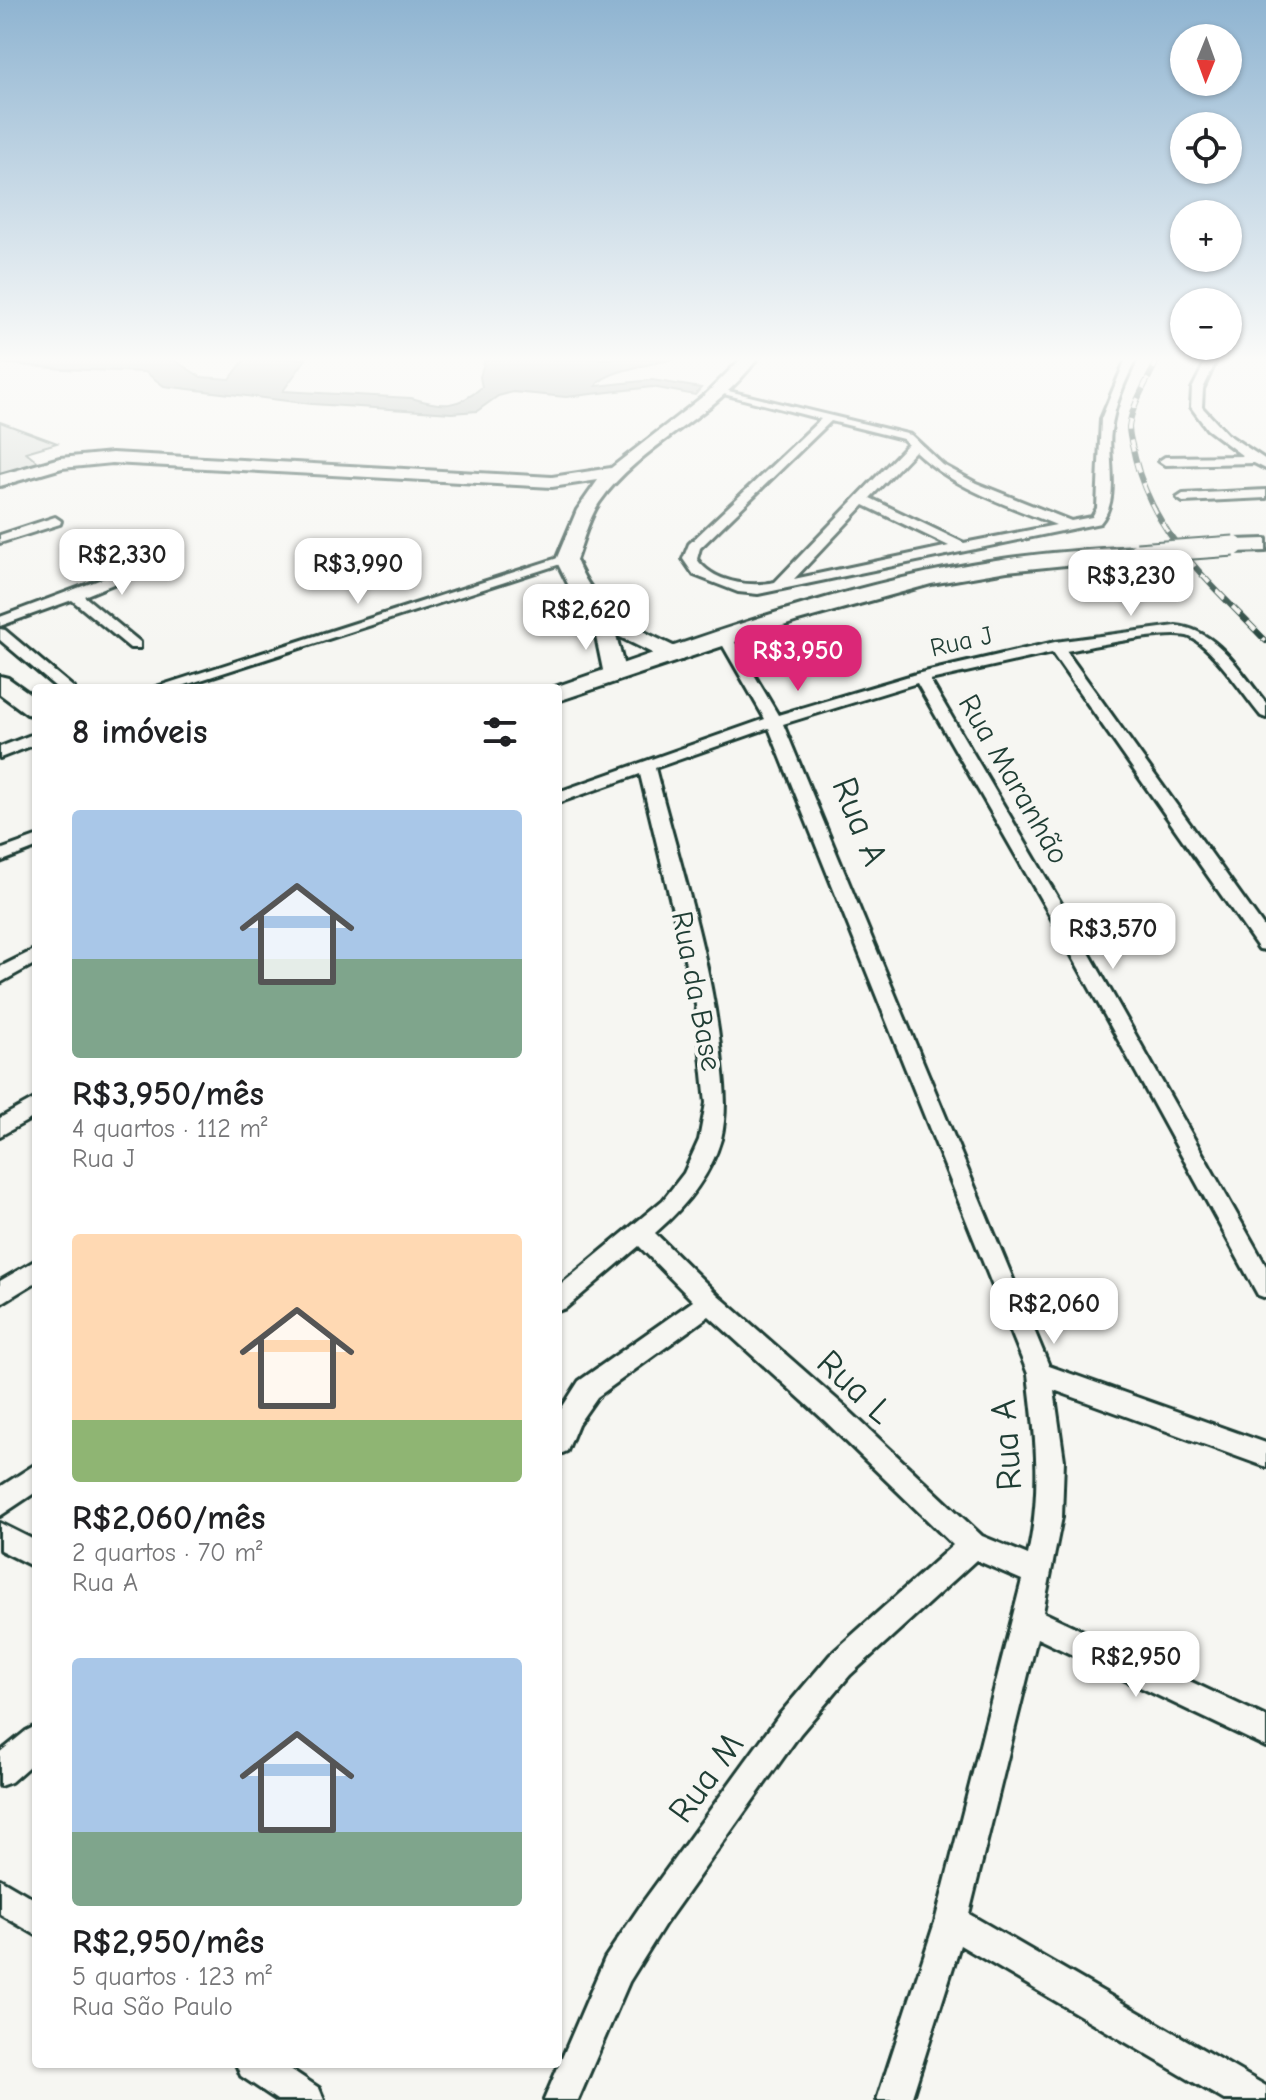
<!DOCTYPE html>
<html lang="pt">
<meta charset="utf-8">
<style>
body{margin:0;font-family:"Comic Neue",sans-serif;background:#f2f2f2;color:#202124;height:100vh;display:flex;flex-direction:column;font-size:30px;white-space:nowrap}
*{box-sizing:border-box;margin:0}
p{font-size:26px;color:#757577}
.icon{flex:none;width:44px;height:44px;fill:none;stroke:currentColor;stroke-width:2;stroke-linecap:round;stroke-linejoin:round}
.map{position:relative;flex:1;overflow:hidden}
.side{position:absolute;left:32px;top:684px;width:530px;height:1384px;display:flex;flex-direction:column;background:#fff;border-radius:8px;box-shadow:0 2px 6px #0004}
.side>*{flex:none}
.needle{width:52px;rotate:181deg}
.tools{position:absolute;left:1170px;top:24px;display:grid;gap:16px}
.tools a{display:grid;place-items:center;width:72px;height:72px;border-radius:50%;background:#fff;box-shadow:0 2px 6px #0004;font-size:40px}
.price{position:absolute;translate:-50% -68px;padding:0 18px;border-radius:16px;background:#fff;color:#222;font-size:26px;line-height:52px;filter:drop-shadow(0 2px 4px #0008)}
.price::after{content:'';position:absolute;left:50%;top:48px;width:24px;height:18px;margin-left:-12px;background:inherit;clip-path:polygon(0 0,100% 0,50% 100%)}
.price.selected{background:#db2777;color:#fff}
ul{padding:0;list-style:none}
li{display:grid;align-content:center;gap:16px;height:424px;padding:0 40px}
li span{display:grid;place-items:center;height:248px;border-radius:8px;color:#555}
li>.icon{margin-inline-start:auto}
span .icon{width:144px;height:144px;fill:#fffc;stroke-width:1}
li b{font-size:34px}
h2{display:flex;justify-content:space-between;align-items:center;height:96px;padding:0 40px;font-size:34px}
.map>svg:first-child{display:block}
.green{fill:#d6dbd6;stroke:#7a8c85;stroke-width:2}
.water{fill:#aab3ae;stroke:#72847d;stroke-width:2}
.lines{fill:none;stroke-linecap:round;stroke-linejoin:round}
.street-casing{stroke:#1f3d34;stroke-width:6}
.secondary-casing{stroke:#1f3d34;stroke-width:6}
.primary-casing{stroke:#1f3d34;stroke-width:6}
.street{fill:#f6f6f2;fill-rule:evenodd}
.secondary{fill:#f6f6f2;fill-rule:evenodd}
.primary{fill:#f6f6f2;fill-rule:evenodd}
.rail-casing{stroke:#1f3d34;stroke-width:6}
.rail{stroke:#f6f6f2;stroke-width:4;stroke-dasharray:11;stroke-linecap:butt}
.primary-bridge-casing{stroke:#1f3d34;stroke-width:23;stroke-linecap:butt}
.primary-bridge{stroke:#f6f6f2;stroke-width:19}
.labels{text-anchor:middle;stroke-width:8;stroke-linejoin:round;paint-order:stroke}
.far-street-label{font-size:26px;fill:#1f3d34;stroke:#f6f6f2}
.street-label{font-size:30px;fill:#1f3d34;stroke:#f6f6f2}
.near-street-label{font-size:36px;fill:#1f3d34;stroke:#f6f6f2}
</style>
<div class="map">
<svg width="1266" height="2100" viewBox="0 0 1266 2100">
<rect width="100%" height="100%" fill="#f6f6f2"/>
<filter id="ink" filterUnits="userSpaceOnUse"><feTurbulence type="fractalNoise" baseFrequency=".0125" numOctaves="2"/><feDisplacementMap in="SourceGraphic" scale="16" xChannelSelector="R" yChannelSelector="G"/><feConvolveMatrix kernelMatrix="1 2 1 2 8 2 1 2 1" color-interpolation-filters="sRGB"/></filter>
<g filter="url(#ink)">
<path class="green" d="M 0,422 L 57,443 L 26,452 L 41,464 L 0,476 Z"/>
<path class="water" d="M 0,359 L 172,359 L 201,377 L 230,379 L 245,359 L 306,359 L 283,391 L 411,398 C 442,407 457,409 482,387 L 480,377 L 485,359 L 675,359 C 657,363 603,371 596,386 L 652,380 L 701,388 L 695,395 L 652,387 L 566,397 L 513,392 L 498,396 L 477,411 L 452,413 L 312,404 L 164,386 L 145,372 L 63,369 L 0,363 Z"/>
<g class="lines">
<g class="street-casing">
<g id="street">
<path d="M 1126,359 L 1136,359 C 1125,382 1114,405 1111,431 C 1107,459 1121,499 1100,523 L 758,594 L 738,592 L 694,575 L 683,559 L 689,544 L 821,419 L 716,392 L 716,388 L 911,435 L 943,465 L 976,483 L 1071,521 L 1092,517 L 1097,508 L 1101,419 ZM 831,421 L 903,439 L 908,444 L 775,582 C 749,588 712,582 697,559 L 700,548 ZM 915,451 C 954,489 1006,504 1056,525 L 964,543 L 870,498 ZM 864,505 L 949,546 L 794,579 Z"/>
<path d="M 1207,359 L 1217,359 L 1203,389 L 1202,407 L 1227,434 L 1266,460 L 1266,469 L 1254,463 L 1165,465 L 1159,461 L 1165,457 L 1243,456 L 1207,429 L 1191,407 L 1192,389 Z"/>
<path d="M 1266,490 L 1266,498 L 1183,502 L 1177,498 L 1183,494 Z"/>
<path d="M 55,517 L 61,521 L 60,524 L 0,543 L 0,535 Z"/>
<path d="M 561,557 L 573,560 L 176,688 L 153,688 Z"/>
<path d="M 150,561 L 162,564 L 84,596 L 140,642 L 140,648 L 130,648 L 72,600 L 0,626 L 0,617 Z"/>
<path d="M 1176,626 C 1217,629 1242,674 1266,703 L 1266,718 L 1261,716 C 1243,695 1214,648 1190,637 C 1171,629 1090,647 1066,651 L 1266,930 L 1266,950 L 1259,949 L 1052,653 L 930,680 L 1065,910 L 1266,1266 L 1266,1298 L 1258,1295 L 1047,910 L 917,683 L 783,724 L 1049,1366 L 1266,1443 L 1266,1467 L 1054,1390 L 1064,1460 L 1062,1517 L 1043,1612 L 1266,1717 L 1266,1747 L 1037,1638 L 969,1914 L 1266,2086 L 1266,2100 L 1224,2100 L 960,1945 L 911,2100 L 877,2100 L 935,1922 L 1022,1580 L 976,1560 L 850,1675 L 800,1734 L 665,1924 L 629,1982 L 578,2100 L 544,2100 L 605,1958 L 643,1902 L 780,1714 L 830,1655 L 953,1545 L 824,1420 L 709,1316 L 597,1397 L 578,1424 L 567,1451 L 558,1455 L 558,1414 L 579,1381 L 693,1301 L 639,1246 L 566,1308 L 558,1311 L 558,1287 L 663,1200 L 684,1173 L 699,1140 L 706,1103 L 696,1005 L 640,774 L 558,803 L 558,792 L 765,719 L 718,637 L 720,634 L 730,634 L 778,715 L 916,674 L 1055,642 ZM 769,728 L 1028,1374 C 1036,1440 1042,1489 1028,1555 L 982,1536 L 842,1404 L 718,1295 L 655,1233 C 685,1207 710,1177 721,1139 C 728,1110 724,1083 721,1054 C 711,957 679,862 655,768 Z"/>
<path d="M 0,629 L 5,630 L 74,688 L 57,688 L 0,640 Z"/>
<path d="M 36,733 L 36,744 L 0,758 L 0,747 Z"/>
<path d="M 36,837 L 36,848 L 0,862 L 0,850 Z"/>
<path d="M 36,949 L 36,963 L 0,983 L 0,967 Z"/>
<path d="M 36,1098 L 36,1116 L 0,1136 L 0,1118 Z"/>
<path d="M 36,1260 L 36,1282 L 0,1304 L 0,1281 Z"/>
<path d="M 36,1464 L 36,1492 L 0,1516 L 0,1487 Z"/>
<path d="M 0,1523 L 36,1541 L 36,1568 L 0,1550 Z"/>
<path d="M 36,1726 L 36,1760 L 11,1782 L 0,1786 L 0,1752 L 26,1731 Z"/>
<path d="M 0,1879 L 36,1900 L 36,1935 L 0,1914 Z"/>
<path d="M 236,2064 L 283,2064 L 319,2088 L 324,2100 L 277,2100 L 241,2076 Z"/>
</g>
</g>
<g class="secondary-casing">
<path id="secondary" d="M 741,359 L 757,359 C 714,418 640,444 599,503 C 588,520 583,541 576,560 C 598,614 632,626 682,650 L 685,655 L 682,660 L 666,660 L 616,635 L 626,675 L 615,682 L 604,675 L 592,617 L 574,596 L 556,560 L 577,510 L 598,480 L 552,487 L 112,463 L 62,468 L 0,486 L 0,475 L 60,458 L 112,453 L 552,477 L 611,468 L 706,394 Z"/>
</g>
<g class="primary-casing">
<g id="primary">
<path d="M 1266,539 L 1266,551 L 1234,552 L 1224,546 L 1234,540 Z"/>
<path d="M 1137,547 L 1148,553 L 1144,557 L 1007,571 L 931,584 L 798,621 L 558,701 L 558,688 L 552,688 C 684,643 817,593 955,567 C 1015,555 1076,550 1137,547 Z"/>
<path d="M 0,676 L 8,678 L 36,698 L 36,716 L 27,714 L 0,694 Z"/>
</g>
</g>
<use href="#street" class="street"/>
<use href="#secondary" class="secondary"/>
<use href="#primary" class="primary"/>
<g class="rail-casing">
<path id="rail" d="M 1158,359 C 1148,380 1132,404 1129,427 C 1129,436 1133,448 1135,458 C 1154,537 1212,584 1266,641"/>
</g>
<use href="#rail" class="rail"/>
<g class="primary-bridge-casing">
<path id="primary-bridge" d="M 1137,553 L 1234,546"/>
</g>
<use href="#primary-bridge" class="primary-bridge"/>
</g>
</g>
<linearGradient id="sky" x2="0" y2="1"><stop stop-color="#8fb4d1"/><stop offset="0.55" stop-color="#fbfbf9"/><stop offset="1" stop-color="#fbfbf9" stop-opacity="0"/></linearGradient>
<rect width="1266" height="653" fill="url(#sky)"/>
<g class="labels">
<g class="far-street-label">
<text transform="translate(961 641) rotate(-13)" y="9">Rua J</text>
</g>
<g class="street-label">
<text transform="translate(1014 779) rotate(60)" y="10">Rua Maranhão</text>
<text transform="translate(697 991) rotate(79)" y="10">Rua da Base</text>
</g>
<g class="near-street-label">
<text transform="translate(861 821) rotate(68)" y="13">Rua A</text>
<text transform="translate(856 1386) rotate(43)" y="13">Rua L</text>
<text transform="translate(1005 1445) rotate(-94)" y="13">Rua A</text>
<text transform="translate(705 1777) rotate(-54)" y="13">Rua M</text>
</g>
</g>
</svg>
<div class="tools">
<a><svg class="needle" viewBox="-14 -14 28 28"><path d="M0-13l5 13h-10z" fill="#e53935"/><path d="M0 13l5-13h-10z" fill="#757577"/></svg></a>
<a><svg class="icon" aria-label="locate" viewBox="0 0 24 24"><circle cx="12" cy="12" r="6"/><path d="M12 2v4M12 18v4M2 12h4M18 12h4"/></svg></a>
<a>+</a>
<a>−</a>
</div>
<b class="price" style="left:122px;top:597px">R$2,330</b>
<b class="price" style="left:358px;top:606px">R$3,990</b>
<b class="price" style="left:1131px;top:618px">R$3,230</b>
<b class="price" style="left:586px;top:652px">R$2,620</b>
<b class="price selected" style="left:798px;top:693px">R$3,950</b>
<b class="price" style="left:1113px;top:971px">R$3,570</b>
<b class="price" style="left:1054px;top:1346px">R$2,060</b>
<b class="price" style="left:1136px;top:1699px">R$2,950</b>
<section class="side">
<h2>8 imóveis<svg class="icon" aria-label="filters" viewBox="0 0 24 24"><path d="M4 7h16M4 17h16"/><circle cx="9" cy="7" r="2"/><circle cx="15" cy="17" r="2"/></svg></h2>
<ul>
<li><span style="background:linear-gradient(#a9c7e8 60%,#7fa58c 0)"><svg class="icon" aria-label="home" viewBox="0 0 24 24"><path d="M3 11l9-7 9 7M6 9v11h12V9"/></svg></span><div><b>R$3,950/mês</b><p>4 quartos · 112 m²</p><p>Rua J</p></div></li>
<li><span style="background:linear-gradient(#ffd9b3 75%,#8fb573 0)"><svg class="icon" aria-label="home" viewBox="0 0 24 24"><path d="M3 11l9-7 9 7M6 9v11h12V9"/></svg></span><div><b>R$2,060/mês</b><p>2 quartos · 70 m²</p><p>Rua A</p></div></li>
<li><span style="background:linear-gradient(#a9c7e8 70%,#7fa58c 0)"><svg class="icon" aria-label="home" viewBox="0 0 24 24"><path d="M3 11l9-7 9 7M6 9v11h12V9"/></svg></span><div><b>R$2,950/mês</b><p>5 quartos · 123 m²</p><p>Rua São Paulo</p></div></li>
</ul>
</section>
</div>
